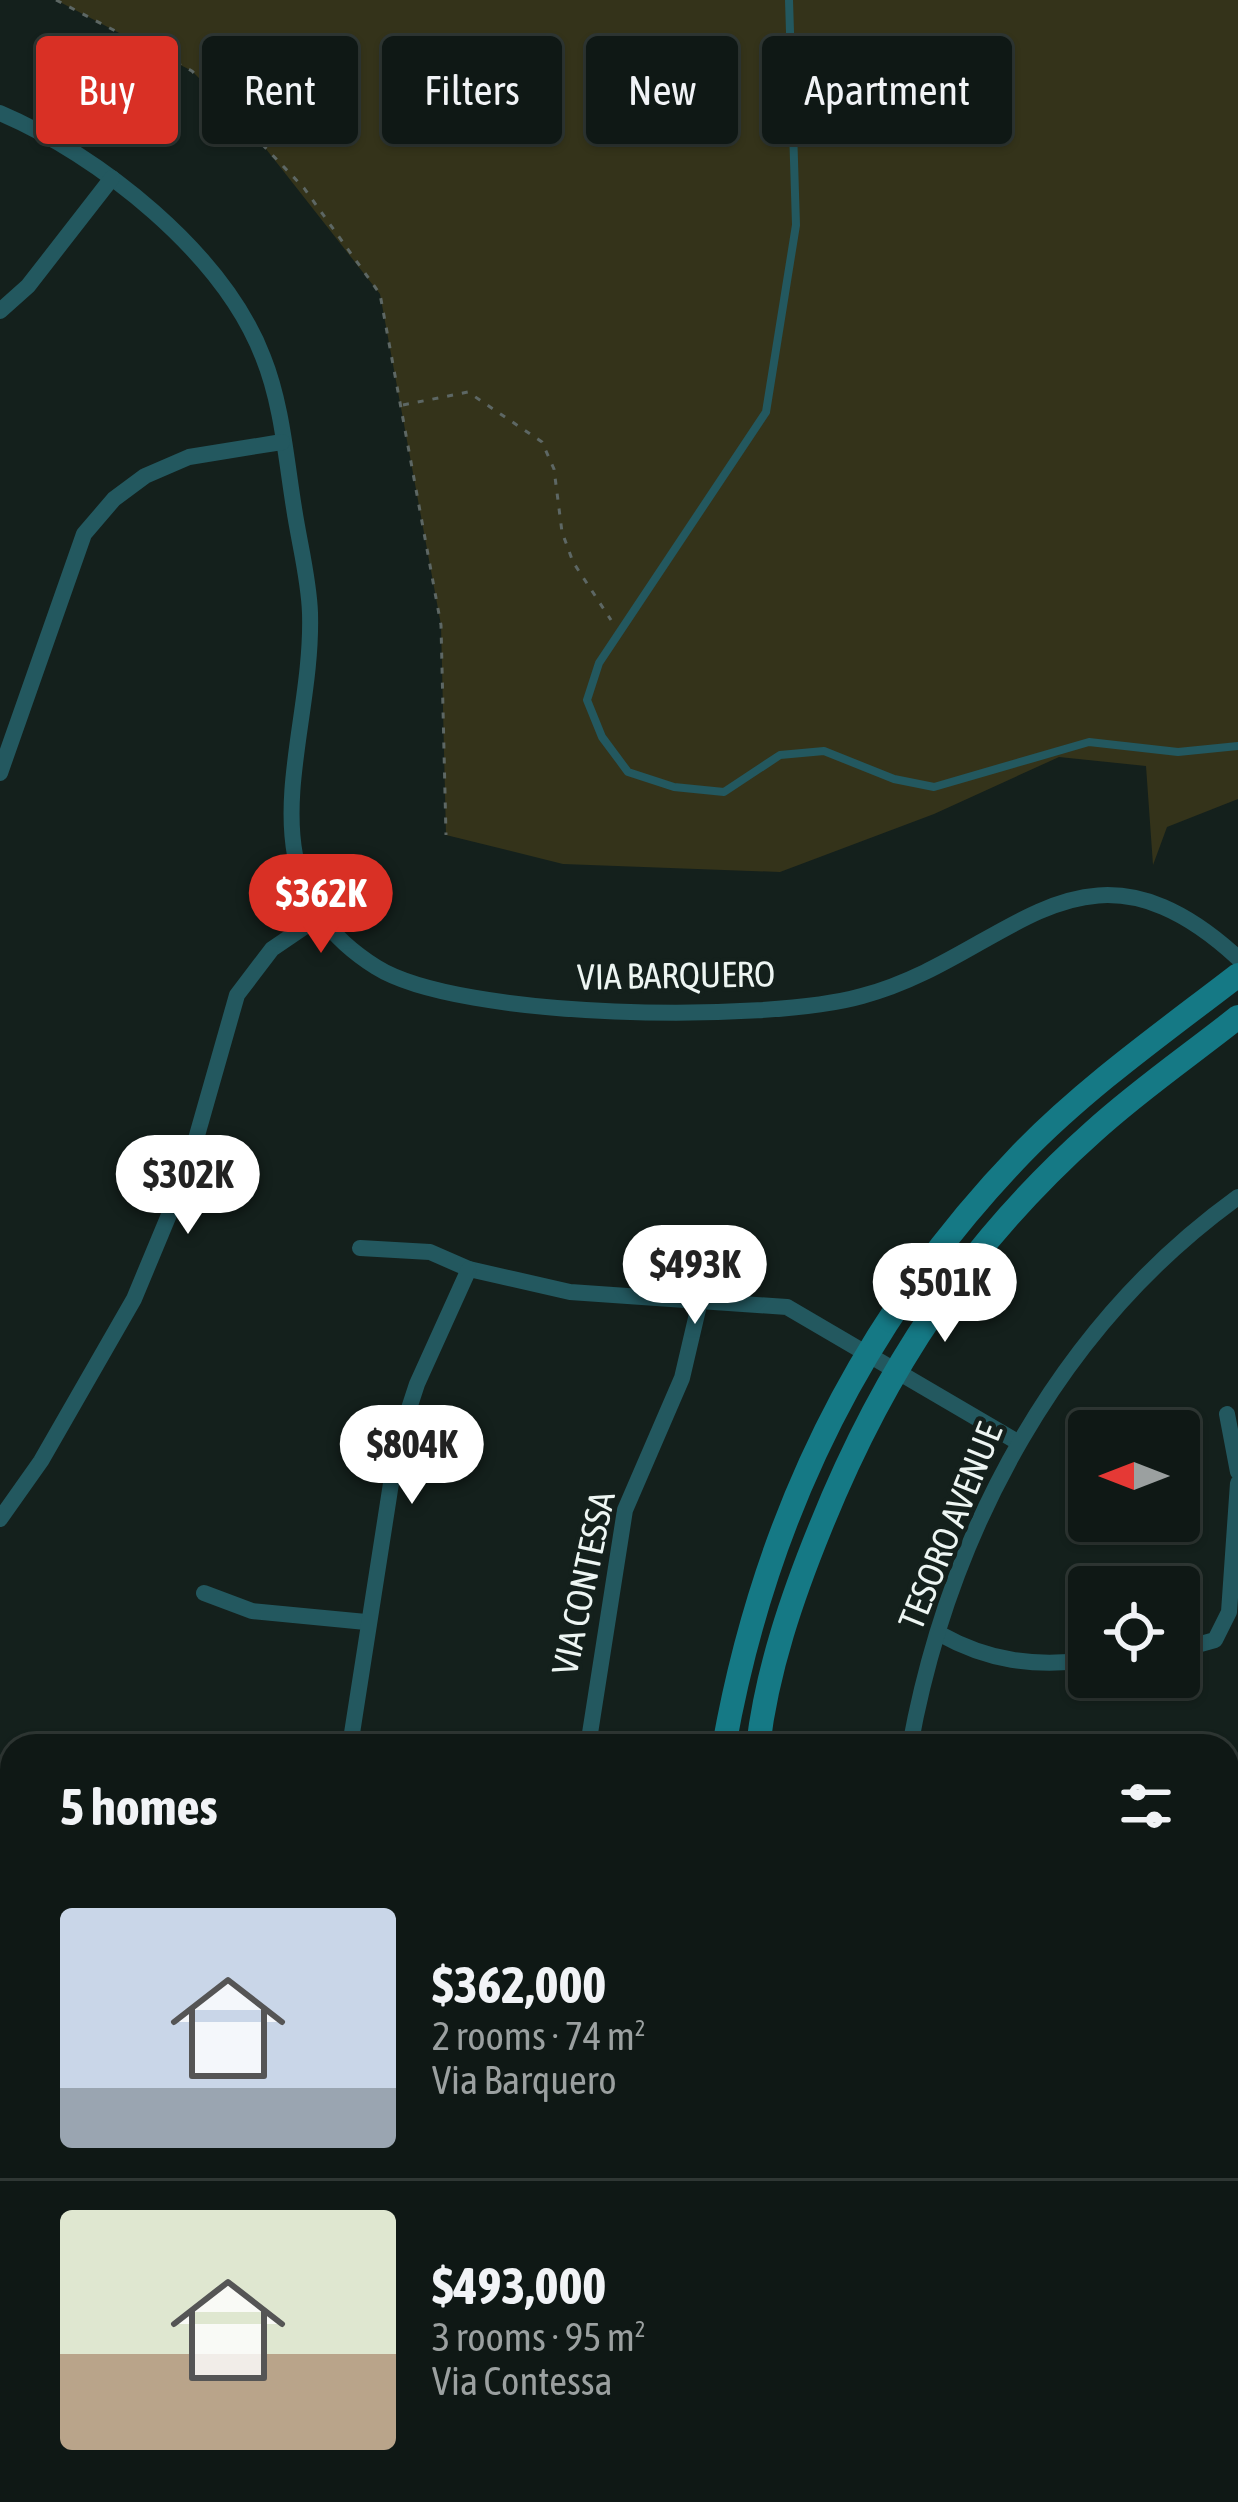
<!DOCTYPE html>
<meta charset="utf-8">
<style>
body{margin:0;font-family:"Asap Condensed",sans-serif;background:#18211e;color:#f1f3f6;height:100vh;display:flex;flex-direction:column;font-size:45px;white-space:nowrap}
*{box-sizing:border-box;margin:0}
p{font-size:39px;color:#9ba0a0}
.icon{flex:none;width:66px;height:66px;fill:none;stroke:currentColor;stroke-width:2;stroke-linecap:round;stroke-linejoin:round}
.map{position:relative;flex:1;overflow:hidden}
.sheet{position:absolute;left:0px;top:1734px;width:1239px;height:768px;display:flex;flex-direction:column;background:#0f1815;border-radius:36px 36px 0 0;box-shadow:0 3px 9px #0004,0 0 0 3px #2f3734}
.sheet>*{flex:none}
.banner{position:absolute;left:36px;top:36px;width:1167px;height:108px;display:flex;gap:24px}
.needle{width:78px;rotate:270deg}
.controls{position:absolute;left:1068px;top:1410px;display:grid;gap:24px}
.controls a{display:grid;place-items:center;width:132px;height:132px;border-radius:12px;background:#0f1815;box-shadow:0 3px 9px #0004,0 0 0 3px #2f3734;font-size:60px}
.price{position:absolute;translate:-50% -102px;padding:0 27px;border-radius:42px;background:#fff;color:#222;font-size:39px;line-height:78px;filter:drop-shadow(0 3px 6px #0008)}
.price::after{content:'';position:absolute;left:50%;top:72px;width:36px;height:27px;margin-left:-18px;background:inherit;clip-path:polygon(0 0,100% 0,50% 100%)}
.price.selected{background:#d93025;color:#fff}
ul{padding:0;list-style:none}
li{display:flex;align-items:center;gap:36px;height:300px;padding:0 60px}
li+li{border-top:3px solid #2f3734}
li span{display:grid;place-items:center;flex:none;width:336px;height:240px;border-radius:12px;color:#555}
li>.icon{margin-inline-start:auto}
span .icon{width:144px;height:144px;fill:#fffc;stroke-width:1}
li b{font-size:51px}
h2{display:flex;justify-content:space-between;align-items:center;height:144px;padding:0 60px;font-size:51px}
.tag{padding:0 42px;border-radius:12px;background:#0f1815;box-shadow:0 3px 9px #0004,0 0 0 3px #2f3734;font-size:42px;line-height:108px}
.tag.selected{background:#d93025;color:#fff}
.map>svg:first-child{display:block}
.built{fill:#172b25}
.green{fill:#34331a}
.lines{fill:none;stroke-linecap:round;stroke-linejoin:round}
.path{stroke:#5d6764;stroke-width:3;stroke-dasharray:6 9;stroke-linecap:butt}
.lane{stroke:#23585f;stroke-width:8}
.street{stroke:#23585f;stroke-width:16}
.secondary{stroke:#157985;stroke-width:24}
.labels{text-anchor:middle;stroke-width:9;stroke-linejoin:round;paint-order:stroke}
.street-label{font-size:36px;fill:#edf5f2;stroke:#14201c}
</style>
<div class="map">
<svg width="1238" height="2502" viewBox="0 0 1238 2502">
<rect width="100%" height="100%" fill="#14201c"/>
<path class="built" d="M 1238,2325 L 1238,2502 L 778,2502 L 778,2490 L 1227,2490 L 1227,2330 Z"/>
<g class="green">
<path d="M 56,0 L 1238,0 L 1238,799 L 1167,827 L 1153,865 L 1146,766 L 1059,757 L 934,814 L 780,872 L 563,864 L 446,835 L 441,625 L 380,294 L 255,135 L 192,71 Z"/>
<path d="M 34,2490 L 166,2490 L 164,2502 L 33,2497 Z"/>
</g>
<g class="lines">
<g class="path">
<path d="M 56,0 L 192,71 L 304,188 L 380,294 L 441,625 L 446,835"/>
<path d="M 403,405 L 468,392 L 542,442 L 554,469 L 562,532 L 573,562 L 611,620"/>
</g>
<g class="lane">
<path d="M 789,0 L 796,225 L 766,412 L 599,663 L 587,700 L 602,737 L 628,772 L 674,787 L 724,792 L 780,755 L 824,751 L 894,779 L 934,787 L 1089,742 L 1178,752 L 1238,746"/>
<path d="M 993,2490 L 994,2502"/>
<path d="M 822,2502 L 828,2490"/>
</g>
<g class="street">
<path d="M 0,113 C 99,155 223,253 263,357 C 282,404 286,459 294,508 C 299,542 309,579 310,613 C 314,744 235,878 376,967 C 460,1020 767,1023 862,996 C 1009,957 1081,814 1238,958"/>
<path d="M 0,311 L 28,286 L 112,178"/>
<path d="M 0,773 L 84,534 L 114,499 L 145,476 L 189,457 L 282,442"/>
<path d="M 360,1248 L 430,1252 L 469,1269 L 570,1292 L 787,1307 L 1016,1441"/>
<path d="M 1227,1414 L 1238,1472"/>
<path d="M 0,1519 L 41,1461 L 134,1299 L 186,1174 L 237,995 L 272,949 L 319,917"/>
<path d="M 204,1593 L 252,1611 L 366,1622"/>
<path d="M 940,1634 C 988,1661 1034,1667 1089,1660"/>
<path d="M 1179,1650 L 1215,1640 L 1229,1612 L 1238,1483"/>
<path d="M 350,1746 L 397,1445 L 417,1384 L 469,1269"/>
<path d="M 588,1746 L 625,1510 L 682,1378 L 700,1301"/>
<path d="M 910,1746 C 949,1531 1059,1326 1238,1197"/>
<path d="M 1227,1861 L 1238,1859"/>
<path d="M 0,2019 L 12,2020"/>
<path d="M 0,2265 L 12,2267"/>
<path d="M 1227,2302 L 1238,2297"/>
<path d="M 360,2490 L 361,2502"/>
<path d="M 562,2490 L 571,2502"/>
<path d="M 8,2502 L 12,2483"/>
</g>
<g class="secondary">
<path d="M 724,1746 C 764,1521 861,1320 1021,1154 C 1086,1087 1164,1032 1238,975"/>
<path d="M 758,1746 C 767,1670 792,1597 821,1526 C 884,1370 967,1244 1094,1131 C 1139,1090 1190,1055 1238,1017"/>
<path d="M 718,2490 L 718,2502"/>
<path d="M 751,2502 L 751,2490"/>
</g>
</g>
<g class="labels">
<g class="street-label">
<text transform="translate(676 975) rotate(-1)" y="13">VIA BARQUERO</text>
<text transform="translate(950 1526) rotate(-68)" y="13">TESORO AVENUE</text>
<text transform="translate(583 1583) rotate(-78)" y="13">VIA CONTESSA</text>
</g>
</g>
</svg>
<div class="controls">
<a><svg class="needle" viewBox="-14 -14 28 28"><path d="M0-13l5 13h-10z" fill="#e53935"/><path d="M0 13l5-13h-10z" fill="#9ba0a0"/></svg></a>
<a><svg class="icon" aria-label="locate" viewBox="0 0 24 24"><circle cx="12" cy="12" r="6"/><path d="M12 2v4M12 18v4M2 12h4M18 12h4"/></svg></a>
</div>
<b class="price selected" style="left:321px;top:956px">$362K</b>
<b class="price" style="left:188px;top:1237px">$302K</b>
<b class="price" style="left:695px;top:1327px">$493K</b>
<b class="price" style="left:945px;top:1345px">$501K</b>
<b class="price" style="left:412px;top:1507px">$804K</b>
<div class="banner">
<a class="tag selected">Buy</a>
<a class="tag">Rent</a>
<a class="tag">Filters</a>
<a class="tag">New</a>
<a class="tag">Apartment</a>
</div>
<section class="sheet">
<h2>5 homes<svg class="icon" aria-label="filters" viewBox="0 0 24 24"><path d="M4 7h16M4 17h16"/><circle cx="9" cy="7" r="2"/><circle cx="15" cy="17" r="2"/></svg></h2>
<ul>
<li><span style="background:linear-gradient(#c9d6e8 75%,#9aa5b1 0)"><svg class="icon" aria-label="home" viewBox="0 0 24 24"><path d="M3 11l9-7 9 7M6 9v11h12V9"/></svg></span><div><b>$362,000</b><p>2 rooms · 74 m²</p><p>Via Barquero</p></div></li>
<li><span style="background:linear-gradient(#dfe7d0 60%,#b9a48a 0)"><svg class="icon" aria-label="home" viewBox="0 0 24 24"><path d="M3 11l9-7 9 7M6 9v11h12V9"/></svg></span><div><b>$493,000</b><p>3 rooms · 95 m²</p><p>Via Contessa</p></div></li>
</ul>
</section>
</div>
